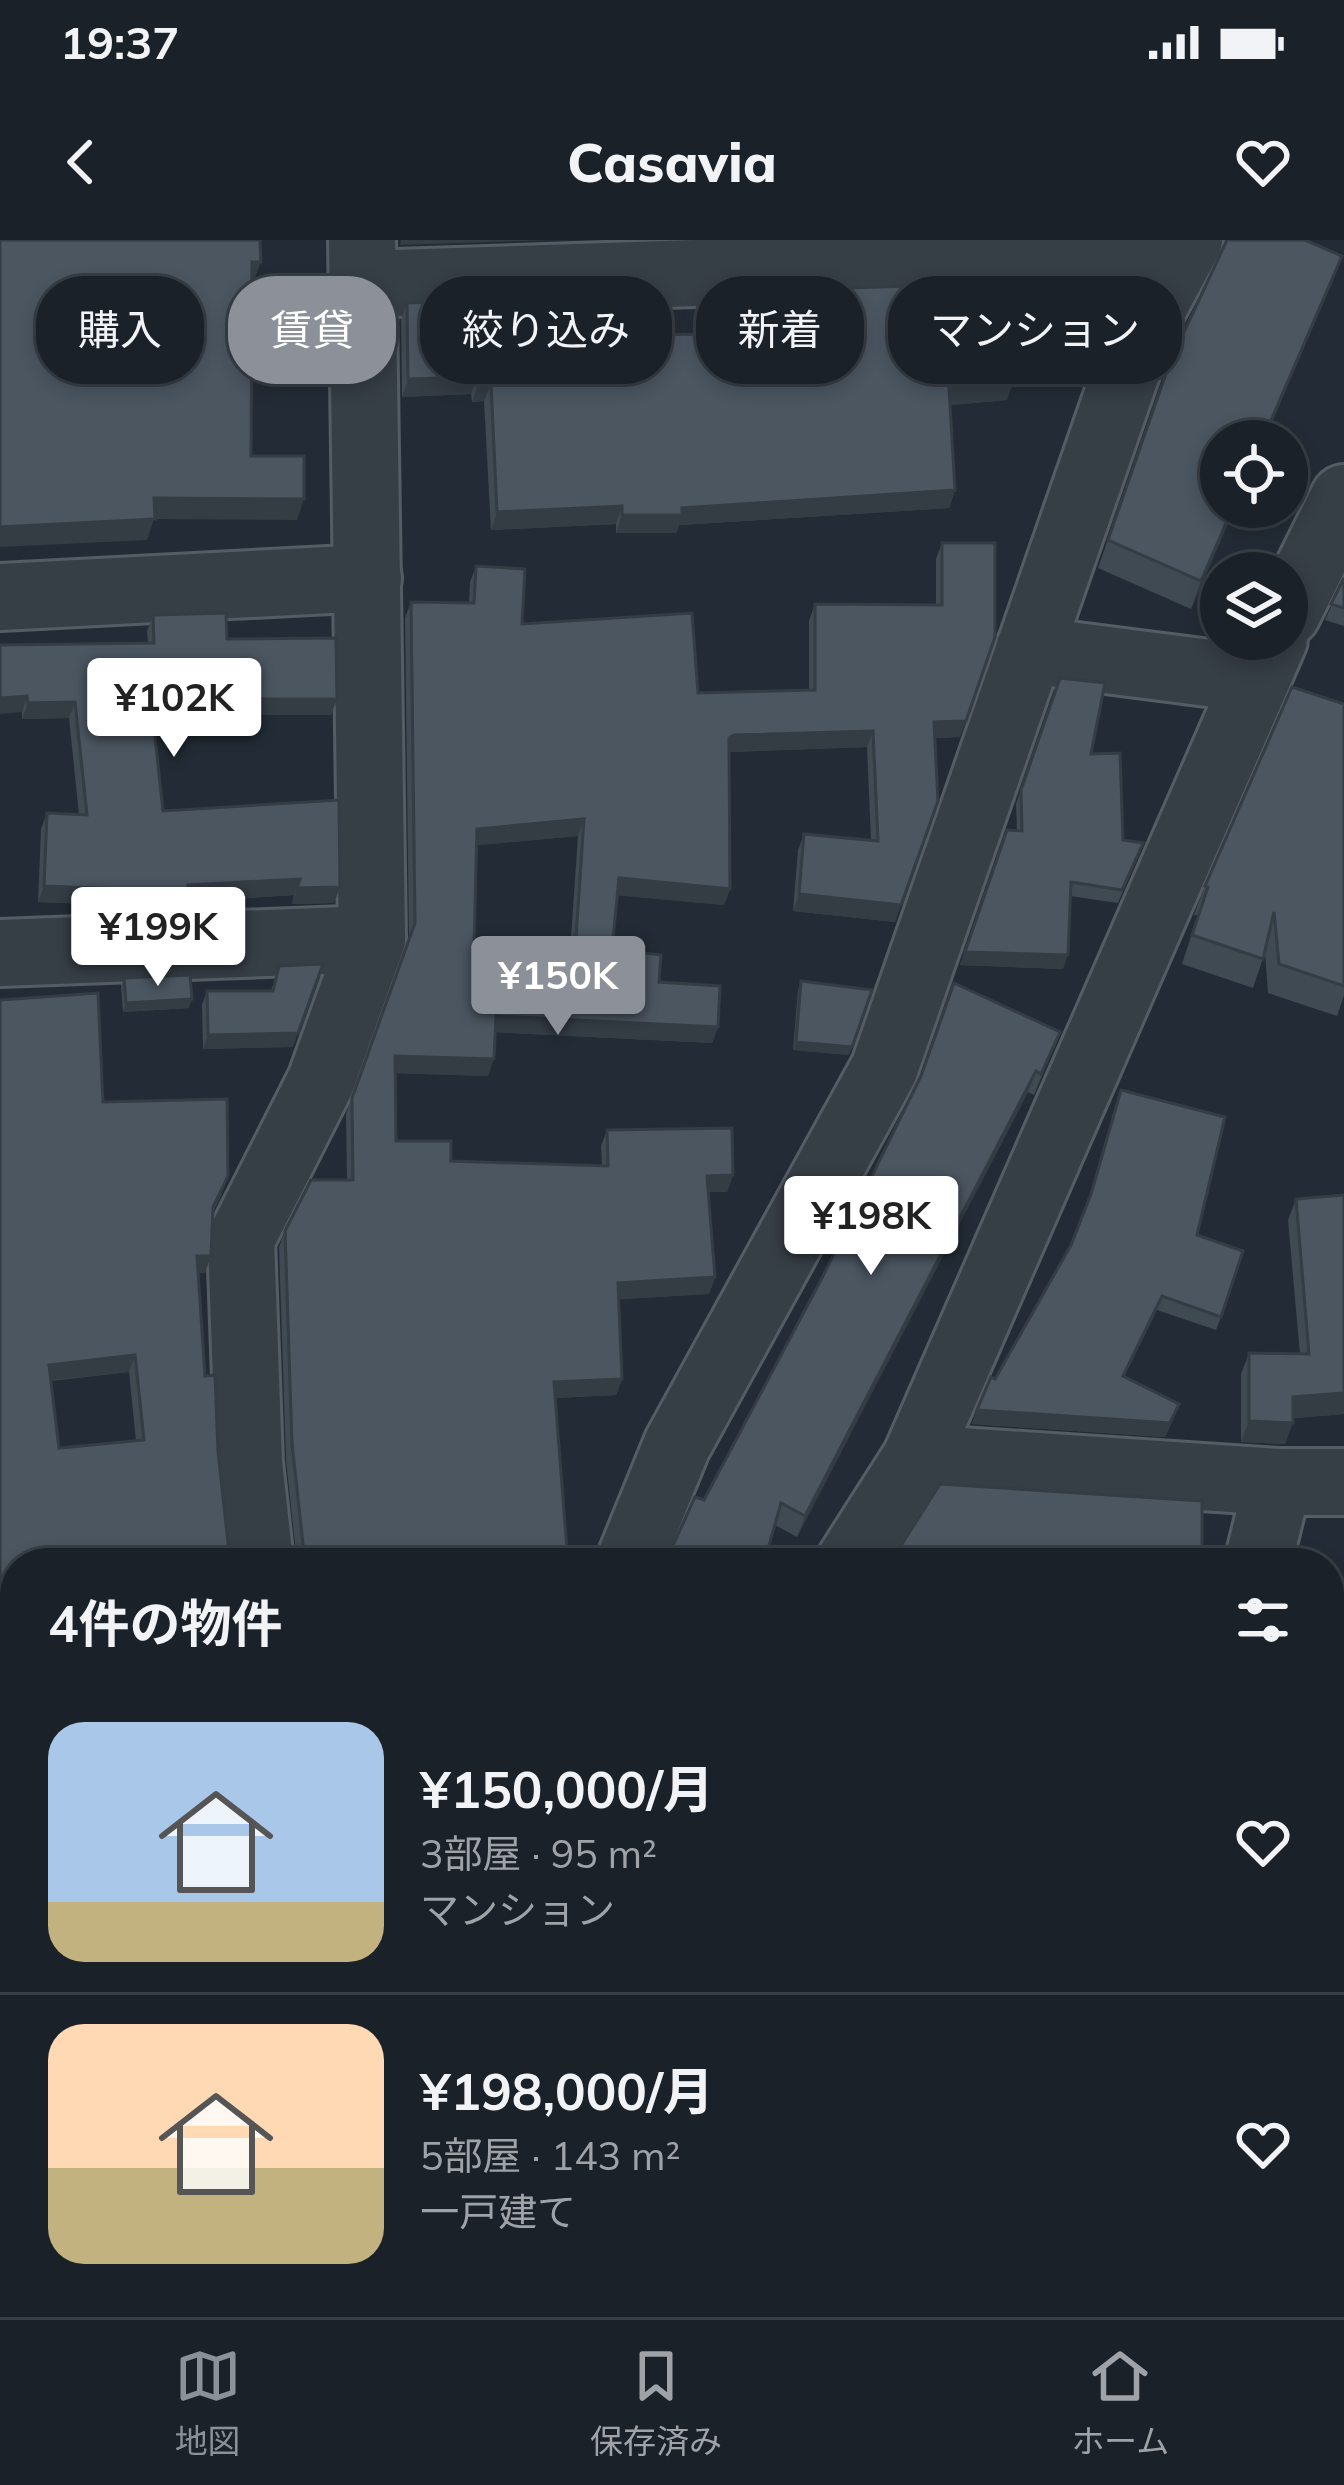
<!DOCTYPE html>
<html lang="ja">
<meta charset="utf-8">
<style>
body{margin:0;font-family:Mulish,"Noto Sans JP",sans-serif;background:#272e34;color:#f1f3f6;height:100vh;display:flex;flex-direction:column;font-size:45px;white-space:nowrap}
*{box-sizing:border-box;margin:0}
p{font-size:39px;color:#9fa3a8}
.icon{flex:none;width:66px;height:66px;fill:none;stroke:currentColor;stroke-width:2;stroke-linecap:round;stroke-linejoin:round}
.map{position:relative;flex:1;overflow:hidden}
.sheet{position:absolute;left:0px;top:1308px;width:1344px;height:771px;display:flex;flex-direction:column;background:#1a2128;border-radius:48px 48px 0 0;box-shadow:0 6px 18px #0003,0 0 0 3px #383e45}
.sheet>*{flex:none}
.guide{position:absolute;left:36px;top:36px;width:1272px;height:108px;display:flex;gap:24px}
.fabs{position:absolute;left:1200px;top:180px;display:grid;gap:24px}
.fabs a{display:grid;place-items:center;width:108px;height:108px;border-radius:50%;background:#1a2128;box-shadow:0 6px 18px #0003,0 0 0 3px #383e45;font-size:60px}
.price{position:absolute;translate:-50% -102px;padding:0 27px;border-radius:12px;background:#fff;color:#222;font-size:39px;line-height:78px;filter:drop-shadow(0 3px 6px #0008)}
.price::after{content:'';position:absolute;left:50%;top:72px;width:36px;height:27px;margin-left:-18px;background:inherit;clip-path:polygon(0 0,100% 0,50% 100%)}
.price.active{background:#8c9099;color:#fff}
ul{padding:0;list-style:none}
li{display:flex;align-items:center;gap:36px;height:300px;padding:0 48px}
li+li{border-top:3px solid #383e45}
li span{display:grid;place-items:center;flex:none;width:336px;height:240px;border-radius:36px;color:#555}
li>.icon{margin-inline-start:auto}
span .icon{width:144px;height:144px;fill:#fffc;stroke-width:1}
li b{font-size:51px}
h2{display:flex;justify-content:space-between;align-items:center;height:144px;padding:0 48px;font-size:51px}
.tag{padding:0 42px;border-radius:48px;background:#1a2128;box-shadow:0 6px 18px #0003,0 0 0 3px #383e45;font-size:42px;line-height:108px}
.tag.active{background:#8c9099;color:#fff}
.status{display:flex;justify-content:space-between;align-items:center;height:84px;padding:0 60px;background:#1a2128;direction:ltr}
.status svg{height:33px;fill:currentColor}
header{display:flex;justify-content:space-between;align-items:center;height:156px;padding:0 48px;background:#1a2128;font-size:54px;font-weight:800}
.menu{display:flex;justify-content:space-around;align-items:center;height:168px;border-top:3px solid #383e45;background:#1a2128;font-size:33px;color:#9fa3a8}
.menu a{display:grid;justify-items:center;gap:6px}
.menu .active{color:#8c9099}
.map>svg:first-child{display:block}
.park{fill:url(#park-tufts)}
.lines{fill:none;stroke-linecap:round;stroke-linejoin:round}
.minor-casing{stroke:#545c64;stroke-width:72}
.minor{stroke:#363e46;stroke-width:66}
.wall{fill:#404a53;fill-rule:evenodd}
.shaded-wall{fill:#343c44}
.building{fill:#4b5661;stroke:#343c44;stroke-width:3;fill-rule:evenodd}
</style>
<div class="status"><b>19:37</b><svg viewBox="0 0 49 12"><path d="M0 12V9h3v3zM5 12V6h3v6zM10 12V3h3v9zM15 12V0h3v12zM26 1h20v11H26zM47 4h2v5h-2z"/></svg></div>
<header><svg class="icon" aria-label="back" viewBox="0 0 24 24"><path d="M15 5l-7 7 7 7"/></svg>Casavia<svg class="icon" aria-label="heart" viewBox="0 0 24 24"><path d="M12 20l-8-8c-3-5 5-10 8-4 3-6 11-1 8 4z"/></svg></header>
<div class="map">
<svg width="1344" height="2077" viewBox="0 0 1344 2077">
<defs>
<pattern id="park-tufts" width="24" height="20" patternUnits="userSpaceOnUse" patternTransform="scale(3)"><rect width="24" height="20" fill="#283a39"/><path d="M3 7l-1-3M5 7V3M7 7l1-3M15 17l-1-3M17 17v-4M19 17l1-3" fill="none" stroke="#455454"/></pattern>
</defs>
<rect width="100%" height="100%" fill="#232c36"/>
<path class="park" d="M 817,2064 L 879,2064 L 934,2077 L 813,2077 Z"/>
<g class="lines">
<g class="minor-casing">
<g id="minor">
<path d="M 364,44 L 1180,17"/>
<path d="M 0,357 L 368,338"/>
<path d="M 1287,373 L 1344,258"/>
<path d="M 1029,410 L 1255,439"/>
<path d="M 0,713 L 372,699"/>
<path d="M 916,1218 L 1278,1242 L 1344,1242"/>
<path d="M 260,1323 L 249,1223 L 241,999 L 321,841 L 372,699 L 362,0"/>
<path d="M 629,1323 L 677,1205 L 884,829 L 1141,89 L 1189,0"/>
<path d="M 849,1323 L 916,1218 L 1274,399"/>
<path d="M 1258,1323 L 1278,1242"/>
<path d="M 0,1524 L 15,1521"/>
<path d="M 1329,1959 L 1344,1964"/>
<path d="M 0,2016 L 12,2077"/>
<path d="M 402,2077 L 473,2064"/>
<path d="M 1040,2077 L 1046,2064"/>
</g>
</g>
<use href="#minor" class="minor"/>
</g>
<g class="wall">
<path d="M 1226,0 L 1305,0 L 1342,16 L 1331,45 L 1191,369 L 1098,328 L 1170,122 Z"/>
<path d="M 724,52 L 1007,160 L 950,165 L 955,250 L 949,268 L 679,285 L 676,293 L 616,293 L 616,284 L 491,290 L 484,161 L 472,162 L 471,154 L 402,157 L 401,80 L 407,63 L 558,74 L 607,95 L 720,94 L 718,70 Z"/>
<path d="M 942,303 L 960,497 L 935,498 L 895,682 L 793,671 L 798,610 L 804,594 L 871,600 L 867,507 L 729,512 L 730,649 L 724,665 L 618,655 L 612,709 L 718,787 L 712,803 L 495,792 L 488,836 L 395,833 L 396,901 L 451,921 L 602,925 L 601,906 L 607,890 L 733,935 L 727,952 L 709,952 L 715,1037 L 709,1054 L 619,1059 L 622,1139 L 616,1155 L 555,1158 L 568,1323 L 297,1323 L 286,1220 L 279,1007 L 285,991 L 347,940 L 346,874 L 409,699 L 405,378 L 411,362 L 469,363 L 470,342 L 476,326 L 522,384 L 698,453 L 809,450 L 809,381 L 815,364 L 936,365 L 936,319 ZM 578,596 L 570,712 L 474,707 L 477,605 Z"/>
<path d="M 1344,338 L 1344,386 L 1325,380 Z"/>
<path d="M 153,375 L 227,399 L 331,475 L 254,475 L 254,472 L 152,476 L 163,571 L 334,663 L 292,664 L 294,655 L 185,662 L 183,669 L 117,671 L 116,665 L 38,662 L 41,589 L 47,573 L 79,575 L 69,478 L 22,479 L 22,472 L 0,405 L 148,403 L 147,391 Z"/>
<path d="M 1060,438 L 1091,514 L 1123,600 L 1138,616 L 1118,663 L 1070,656 L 1063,729 L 960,725 L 1007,590 L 1017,591 L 1016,564 Z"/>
<path d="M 1344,464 L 1344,755 L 1337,776 L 1268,753 L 1265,712 L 1253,748 L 1182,724 L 1198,675 L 1194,675 L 1205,646 Z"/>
<path d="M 279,726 L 293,807 L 203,809 L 202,765 L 207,751 L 271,751 Z"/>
<path d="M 124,738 L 189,768 L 123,772 L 121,746 Z"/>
<path d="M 801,741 L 849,815 L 793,810 L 798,750 Z"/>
<path d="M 0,760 L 103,862 L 222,953 L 213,972 L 205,1033 L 198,1033 L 205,1136 L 215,1135 L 15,1323 L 15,1476 L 5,1477 L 0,1451 ZM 129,1132 L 136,1201 L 59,1208 L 51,1141 Z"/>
<path d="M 1060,792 L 1034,855 L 1028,852 L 797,1297 L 775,1285 L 704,1260 Z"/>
<path d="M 1121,850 L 1197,995 L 1221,1077 L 1216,1090 L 1157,1070 L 1124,1137 L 1174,1177 L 1165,1197 L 972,1184 L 977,1170 L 1071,1005 L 1088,963 Z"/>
<path d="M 1344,955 L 1344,1174 L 1293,1178 L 1285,1204 L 1241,1202 L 1241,1134 L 1249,1113 L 1300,1114 L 1288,980 L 1296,959 Z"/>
<path d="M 102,2064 L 207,2064 L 210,2077 L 105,2077 Z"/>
<path d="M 290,2064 L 371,2064 L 371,2069 L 375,2077 L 293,2077 Z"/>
<path d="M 1113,2064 L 1329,2064 L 1344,2077 L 1131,2077 L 1133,2071 Z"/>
</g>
<g class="shaded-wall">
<path d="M 401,0 L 550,0 L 400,5 Z"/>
<path d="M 1342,16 L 1331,45 L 1264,201 L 1262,201 Z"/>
<path d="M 252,22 L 261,22 L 253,43 L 245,43 Z"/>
<path d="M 478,137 L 471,154 L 402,157 L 408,139 Z"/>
<path d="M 1013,142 L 1007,160 L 942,166 L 949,148 Z"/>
<path d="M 478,144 L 491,144 L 484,161 L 472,162 Z"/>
<path d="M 955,250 L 949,268 L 679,285 L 676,293 L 616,293 L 622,275 L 682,268 Z"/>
<path d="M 154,258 L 304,259 L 297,280 L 154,279 L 147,300 L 0,307 L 0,287 Z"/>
<path d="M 622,266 L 616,284 L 491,290 L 497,272 Z"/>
<path d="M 1233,267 L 1235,267 L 1191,369 L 1201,341 Z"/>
<path d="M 27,456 L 22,472 L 0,474 L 0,458 Z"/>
<path d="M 259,456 L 254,472 L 145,476 L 151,460 Z"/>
<path d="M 259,459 L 337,459 L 331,475 L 254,475 Z"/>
<path d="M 75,462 L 69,478 L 22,479 L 28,463 Z"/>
<path d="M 966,481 L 960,497 L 928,498 L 934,482 Z"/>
<path d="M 873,491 L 867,507 L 728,512 L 729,498 L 734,495 Z"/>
<path d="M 584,579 L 578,596 L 471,606 L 477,589 Z"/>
<path d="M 619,638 L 730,649 L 724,665 L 613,655 Z"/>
<path d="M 300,639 L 294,655 L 185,662 L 183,669 L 117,671 L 122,655 L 188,645 Z"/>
<path d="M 44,646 L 122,649 L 116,665 L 38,662 Z"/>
<path d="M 340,647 L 334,663 L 292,664 L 297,648 Z"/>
<path d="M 799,654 L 901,665 L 895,682 L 793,671 Z"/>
<path d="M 965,712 L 1068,715 L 1063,729 L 960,725 Z"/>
<path d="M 192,759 L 189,768 L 123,772 L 126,763 Z"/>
<path d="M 496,776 L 718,787 L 712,803 L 490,792 Z"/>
<path d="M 298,793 L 293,807 L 203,809 L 208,795 Z"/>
<path d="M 796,802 L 852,807 L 849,815 L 793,810 Z"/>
<path d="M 395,816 L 494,819 L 488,836 L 389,833 Z"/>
<path d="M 1036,831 L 1028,852 L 797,1297 L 805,1276 Z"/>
<path d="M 733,935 L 727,952 L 701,952 L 707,936 Z"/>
<path d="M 197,1016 L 211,1016 L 205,1033 L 191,1033 Z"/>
<path d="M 715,1037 L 709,1054 L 612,1060 L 618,1043 Z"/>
<path d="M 135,1115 L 129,1132 L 43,1141 L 49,1125 Z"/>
<path d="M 622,1139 L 616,1155 L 548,1158 L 554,1142 Z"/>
<path d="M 1344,1153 L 1344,1174 L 1286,1179 L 1293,1157 Z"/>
<path d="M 1179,1164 L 1165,1197 L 972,1184 L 977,1170 Z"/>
<path d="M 1249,1181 L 1293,1183 L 1285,1204 L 1241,1202 Z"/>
<path d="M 15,1460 L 15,1476 L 5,1477 L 11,1461 Z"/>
<rect x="1329" y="1536" width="15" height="18"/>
</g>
<g class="building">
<path d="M 0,0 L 260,0 L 261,22 L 252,22 L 251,216 L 304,216 L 304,259 L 154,258 L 155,279 L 0,287 Z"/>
<path d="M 1227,0 L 1305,0 L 1342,16 L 1262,201 L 1221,201 L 1221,267 L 1233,267 L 1201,341 L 1108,300 L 1170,122 Z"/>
<path d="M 1005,43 L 1013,142 L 949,148 L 955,250 L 682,268 L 682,275 L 622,275 L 622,266 L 497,272 L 491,144 L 478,144 L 478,137 L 408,139 L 407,63 L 558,58 L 558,74 L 606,73 L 607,95 L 727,94 L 724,52 Z"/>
<path d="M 942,303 L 995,303 L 995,397 L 966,481 L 934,482 L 938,561 L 901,665 L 799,654 L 804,594 L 878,601 L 873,491 L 734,495 L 729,498 L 730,649 L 619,638 L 612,709 L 661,715 L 659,742 L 720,746 L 718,787 L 496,776 L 494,819 L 395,816 L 396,901 L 451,901 L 451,921 L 608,926 L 607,890 L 732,888 L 733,935 L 707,936 L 715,1037 L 618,1043 L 622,1139 L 554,1142 L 568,1323 L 299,1323 L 303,1304 L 292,1204 L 285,991 L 311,940 L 353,940 L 352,858 L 415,683 L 411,362 L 474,363 L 476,326 L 525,329 L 522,384 L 692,373 L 698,453 L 815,450 L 815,364 L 942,365 ZM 584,579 L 575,712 L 474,707 L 477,589 Z"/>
<path d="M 1344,338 L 1344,368 L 1331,364 Z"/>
<path d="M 226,373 L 227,399 L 336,398 L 337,459 L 259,459 L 259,456 L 151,460 L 163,571 L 339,560 L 340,647 L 297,648 L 300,639 L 188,645 L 188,652 L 122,655 L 122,649 L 44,646 L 47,573 L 87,575 L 75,462 L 28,463 L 27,456 L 0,458 L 0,405 L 154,403 L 153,375 Z"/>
<path d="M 1060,438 L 1105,443 L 1091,514 L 1120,513 L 1123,600 L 1143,603 L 1122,650 L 1071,642 L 1068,715 L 965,712 L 1007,590 L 1022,591 L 1021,550 Z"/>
<path d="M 1292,447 L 1344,464 L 1344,746 L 1279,724 L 1274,672 L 1263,719 L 1192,695 L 1208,647 L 1205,646 Z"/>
<path d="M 323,724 L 298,793 L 208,795 L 207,751 L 273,751 L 279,726 Z"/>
<path d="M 190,735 L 192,759 L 126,763 L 124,738 Z"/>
<path d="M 801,741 L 872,750 L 852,807 L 796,802 Z"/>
<path d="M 954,743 L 1060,792 L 1041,834 L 1036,831 L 805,1276 L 781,1263 L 764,1323 L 665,1323 L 695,1257 L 704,1260 L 822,1038 L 921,836 Z"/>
<path d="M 98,753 L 103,862 L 227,859 L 228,936 L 213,967 L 211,1016 L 197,1016 L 205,1136 L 215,1135 L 218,1211 L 229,1312 L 234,1323 L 15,1323 L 15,1460 L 11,1461 L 0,1406 L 0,760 ZM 135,1115 L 144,1200 L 59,1208 L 49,1125 Z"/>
<path d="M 1121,850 L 1225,877 L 1197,995 L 1243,1011 L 1221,1077 L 1162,1056 L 1123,1136 L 1179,1164 L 1170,1183 L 977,1170 L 991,1137 L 995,1139 L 1071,1005 L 1091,954 Z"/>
<path d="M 1344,955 L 1344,1153 L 1293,1157 L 1293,1183 L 1249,1181 L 1249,1113 L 1309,1114 L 1296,959 Z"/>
<path d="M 940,1244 L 1202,1261 L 1202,1323 L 890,1323 Z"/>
<path d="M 1329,1384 L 1341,1385 L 1338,1435 L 1344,1435 L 1344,1536 L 1329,1536 Z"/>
<path d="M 1329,1971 L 1344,1975 L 1344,2077 L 1248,2077 L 1234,2073 L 1238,2077 L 1133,2077 L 1137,2064 L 1329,2064 Z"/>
<path d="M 111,2064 L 207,2064 L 210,2077 L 114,2077 Z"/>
<path d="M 299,2064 L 371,2064 L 371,2069 L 375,2077 L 302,2077 Z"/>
</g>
</svg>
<div class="fabs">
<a><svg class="icon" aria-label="locate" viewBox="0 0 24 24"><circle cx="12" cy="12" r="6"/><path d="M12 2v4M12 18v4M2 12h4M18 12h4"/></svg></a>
<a><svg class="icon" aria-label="layers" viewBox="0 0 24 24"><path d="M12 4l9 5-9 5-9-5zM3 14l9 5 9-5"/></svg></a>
</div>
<b class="price" style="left:174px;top:520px">¥102K</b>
<b class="price" style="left:158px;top:749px">¥199K</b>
<b class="price active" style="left:558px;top:798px">¥150K</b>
<b class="price" style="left:871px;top:1038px">¥198K</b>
<div class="guide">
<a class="tag">購入</a>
<a class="tag active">賃貸</a>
<a class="tag">絞り込み</a>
<a class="tag">新着</a>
<a class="tag">マンション</a>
</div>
<section class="sheet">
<h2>4件の物件<svg class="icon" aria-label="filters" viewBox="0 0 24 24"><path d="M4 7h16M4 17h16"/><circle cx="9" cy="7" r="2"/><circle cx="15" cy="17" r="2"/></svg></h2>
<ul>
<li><span style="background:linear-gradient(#a9c7e8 75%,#c2b280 0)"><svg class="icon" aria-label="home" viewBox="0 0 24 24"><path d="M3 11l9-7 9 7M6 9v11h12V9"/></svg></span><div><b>¥150,000/月</b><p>3部屋 · 95 m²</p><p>マンション</p></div><svg class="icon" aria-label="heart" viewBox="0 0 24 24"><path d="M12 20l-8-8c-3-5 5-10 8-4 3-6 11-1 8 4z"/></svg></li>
<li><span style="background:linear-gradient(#ffd9b3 60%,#c2b280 0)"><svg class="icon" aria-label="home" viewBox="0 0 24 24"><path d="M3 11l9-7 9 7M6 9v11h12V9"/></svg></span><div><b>¥198,000/月</b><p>5部屋 · 143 m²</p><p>一戸建て</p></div><svg class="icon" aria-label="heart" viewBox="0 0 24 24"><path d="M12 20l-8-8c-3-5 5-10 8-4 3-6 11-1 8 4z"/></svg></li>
</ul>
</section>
</div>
<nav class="menu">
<a class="active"><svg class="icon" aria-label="map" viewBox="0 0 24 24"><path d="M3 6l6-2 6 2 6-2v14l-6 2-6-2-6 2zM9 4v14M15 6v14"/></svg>地図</a>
<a><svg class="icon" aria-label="saved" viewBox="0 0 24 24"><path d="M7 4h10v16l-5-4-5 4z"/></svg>保存済み</a>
<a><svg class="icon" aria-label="home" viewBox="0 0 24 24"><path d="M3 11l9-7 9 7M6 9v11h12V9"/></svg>ホーム</a>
</nav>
